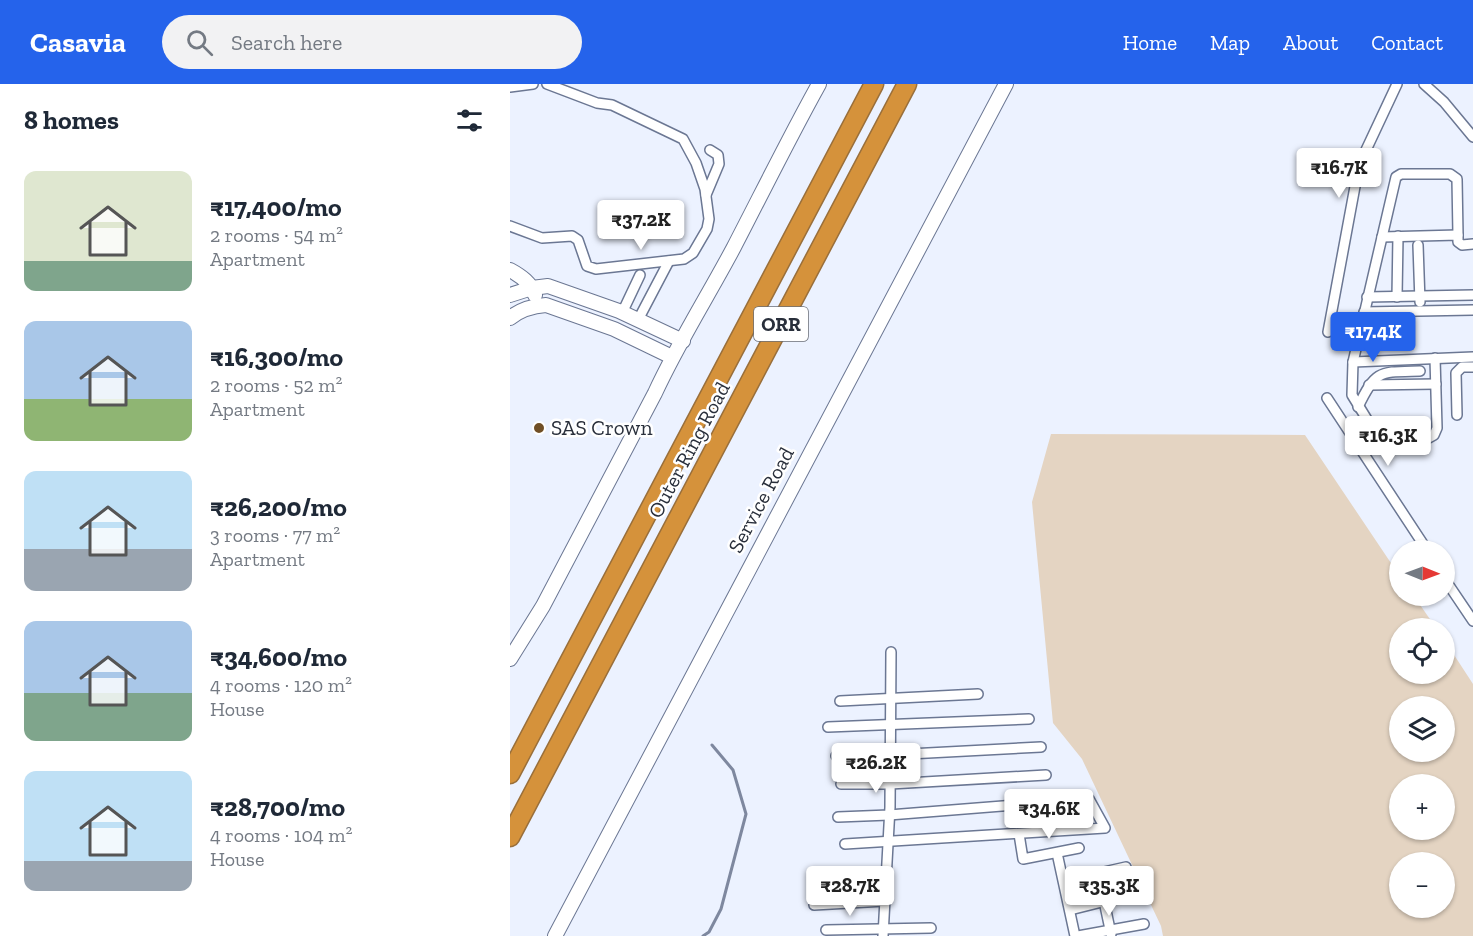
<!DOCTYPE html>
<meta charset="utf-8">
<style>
body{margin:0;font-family:"Zilla Slab",serif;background:#f2f2f3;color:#1f2937;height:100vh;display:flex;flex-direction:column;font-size:22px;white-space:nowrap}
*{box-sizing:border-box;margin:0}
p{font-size:20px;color:#747a83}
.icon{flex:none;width:33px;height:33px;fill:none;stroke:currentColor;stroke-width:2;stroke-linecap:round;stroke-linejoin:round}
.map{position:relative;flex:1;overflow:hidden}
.sheet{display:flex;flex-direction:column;background:#fff;width:510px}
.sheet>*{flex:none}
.needle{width:39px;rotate:91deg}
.buttons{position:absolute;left:879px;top:456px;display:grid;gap:12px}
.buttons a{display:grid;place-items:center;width:66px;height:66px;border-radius:50%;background:#fff;box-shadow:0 2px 4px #0004;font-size:30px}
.price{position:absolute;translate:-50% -51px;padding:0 14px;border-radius:6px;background:#fff;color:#222;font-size:20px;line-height:39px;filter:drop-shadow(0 2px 3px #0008)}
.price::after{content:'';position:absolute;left:50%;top:36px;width:18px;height:14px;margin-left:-9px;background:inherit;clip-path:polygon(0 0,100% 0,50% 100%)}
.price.current{background:#2563eb;color:#fff}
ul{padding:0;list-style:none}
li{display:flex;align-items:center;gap:18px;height:150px;padding:0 24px}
li span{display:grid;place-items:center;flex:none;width:168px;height:120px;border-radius:12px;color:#555}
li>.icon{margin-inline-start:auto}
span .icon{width:72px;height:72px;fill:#fffc;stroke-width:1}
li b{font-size:26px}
h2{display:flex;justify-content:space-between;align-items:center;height:72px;padding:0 24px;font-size:26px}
header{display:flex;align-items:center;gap:36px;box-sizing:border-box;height:84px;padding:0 30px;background:#2563eb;color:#fff}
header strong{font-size:28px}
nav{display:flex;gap:33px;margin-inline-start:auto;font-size:21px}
.search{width:420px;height:54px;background:#f2f2f3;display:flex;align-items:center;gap:15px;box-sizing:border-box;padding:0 21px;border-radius:33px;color:#747a83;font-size:22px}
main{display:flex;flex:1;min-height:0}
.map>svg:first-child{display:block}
.green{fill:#e4d4c2;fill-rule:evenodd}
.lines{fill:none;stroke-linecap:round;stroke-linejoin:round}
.stream{stroke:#7e889f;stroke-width:3}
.street-casing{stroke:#6b7793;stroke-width:12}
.secondary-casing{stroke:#6b7793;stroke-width:16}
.highway-casing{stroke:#996f3b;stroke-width:21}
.street{stroke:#fff;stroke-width:9}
.secondary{stroke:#fff;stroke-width:14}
.highway{stroke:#d5923b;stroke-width:18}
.poi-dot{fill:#704f26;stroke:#fff;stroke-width:2}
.labels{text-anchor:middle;stroke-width:5;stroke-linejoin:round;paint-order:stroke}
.shield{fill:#fff;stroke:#696d76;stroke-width:1.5}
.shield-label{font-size:20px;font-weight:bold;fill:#292f3b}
.poi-label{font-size:21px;fill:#292f3b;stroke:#fff;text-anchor:start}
.street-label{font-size:21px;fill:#292f3b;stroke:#fff}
</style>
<header>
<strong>Casavia</strong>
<div class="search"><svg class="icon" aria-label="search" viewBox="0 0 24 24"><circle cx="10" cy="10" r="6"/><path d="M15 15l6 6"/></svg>Search here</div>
<nav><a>Home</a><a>Map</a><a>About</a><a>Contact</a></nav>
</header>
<main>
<section class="sheet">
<h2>8 homes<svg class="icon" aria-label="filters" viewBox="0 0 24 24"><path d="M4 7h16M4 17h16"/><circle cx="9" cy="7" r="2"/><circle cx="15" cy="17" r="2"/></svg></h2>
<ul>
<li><span style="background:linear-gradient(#dfe7d0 75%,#7fa58c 0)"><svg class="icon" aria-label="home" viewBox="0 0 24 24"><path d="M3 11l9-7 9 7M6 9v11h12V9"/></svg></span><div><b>₹17,400/mo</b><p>2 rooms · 54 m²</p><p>Apartment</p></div></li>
<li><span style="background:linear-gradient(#a9c7e8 65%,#8fb573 0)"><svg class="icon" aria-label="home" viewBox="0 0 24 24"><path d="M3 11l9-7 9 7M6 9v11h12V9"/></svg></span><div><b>₹16,300/mo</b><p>2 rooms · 52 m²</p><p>Apartment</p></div></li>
<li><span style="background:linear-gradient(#bfe0f5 65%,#9aa5b1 0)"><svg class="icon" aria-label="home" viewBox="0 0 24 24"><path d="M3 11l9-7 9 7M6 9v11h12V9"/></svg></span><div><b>₹26,200/mo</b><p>3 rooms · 77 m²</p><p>Apartment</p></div></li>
<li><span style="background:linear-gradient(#a9c7e8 60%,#7fa58c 0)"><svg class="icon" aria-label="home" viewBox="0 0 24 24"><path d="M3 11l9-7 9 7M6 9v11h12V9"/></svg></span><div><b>₹34,600/mo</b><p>4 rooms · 120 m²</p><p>House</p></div></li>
<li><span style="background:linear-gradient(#bfe0f5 75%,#9aa5b1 0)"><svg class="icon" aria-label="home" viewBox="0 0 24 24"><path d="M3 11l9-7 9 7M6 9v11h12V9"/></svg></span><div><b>₹28,700/mo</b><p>4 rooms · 104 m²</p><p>House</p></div></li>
</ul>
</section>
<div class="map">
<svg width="963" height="852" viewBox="0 0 963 852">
<rect width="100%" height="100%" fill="#ecf2ff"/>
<path class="green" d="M 541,350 L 795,351 L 889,491 L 890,512 L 904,512 L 926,544 L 890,544 L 890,590 L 934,590 L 935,557 L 963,600 L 963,852 L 653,852 L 651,842 L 572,675 L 543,639 L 522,418 ZM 890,622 L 934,622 L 934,668 L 890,668 ZM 890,700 L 934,700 L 934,746 L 890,746 ZM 890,778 L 934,778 L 934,824 L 890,824 Z"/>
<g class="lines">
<path class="stream" d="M 193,852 L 199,848 L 211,825 L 236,730 L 223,686 L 202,661"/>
<g class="street-casing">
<g id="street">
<path d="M 914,0 L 934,18 L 963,53"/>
<path d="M 0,3 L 23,0"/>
<path d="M 196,111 L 209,80 L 208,71 L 200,66"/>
<path d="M 0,142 L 32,154 L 62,152 L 68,156 L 77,182 L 86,185 L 174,175 L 183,169 L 197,145 L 199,135 L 195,105 L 186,79 L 173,55 L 102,21 L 87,19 L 37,0"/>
<path d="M 872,153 L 948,151 L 948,158 L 952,161 L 963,160"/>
<path d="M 908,161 L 910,218"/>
<path d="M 857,213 L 963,211"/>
<path d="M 887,213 L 888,152"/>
<path d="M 854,228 L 963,226"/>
<path d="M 112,229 L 130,191"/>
<path d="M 128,236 L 159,177"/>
<path d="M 818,248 L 849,81 L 887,0"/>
<path d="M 925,274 L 927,344 L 924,351 L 915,356 L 869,355 L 842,311 L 843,278 L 886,93 L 891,90 L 940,90 L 947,95 L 948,151"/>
<path d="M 843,278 L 963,273"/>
<path d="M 859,301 L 926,300"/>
<path d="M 817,314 L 917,466"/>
<path d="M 848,323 C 866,285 870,288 910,287"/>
<path d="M 947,331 L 946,289 L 952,283 L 963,283"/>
<path d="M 934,494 L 963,537"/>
<path d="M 330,617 L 468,610"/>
<path d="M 318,643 L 519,635"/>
<path d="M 326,672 L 380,671 L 531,663"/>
<path d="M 331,700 L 380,700 L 536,691"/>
<path d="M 328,733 L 379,731 L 579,715 L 595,744 L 335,760"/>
<path d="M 509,750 L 513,775 L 569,764"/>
<path d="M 547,769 L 565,852"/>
<path d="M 554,797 L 616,783"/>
<path d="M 594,817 L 601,850"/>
<path d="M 304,821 L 375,817"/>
<path d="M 560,826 L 624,810"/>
<path d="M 316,846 L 421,844"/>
<path d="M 373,852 L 380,723 L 381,568"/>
<path d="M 568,852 L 634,840"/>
</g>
</g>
<g class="secondary-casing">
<g id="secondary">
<path d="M 0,186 C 11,192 21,199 25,211"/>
<path d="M 0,211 L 22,204 L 38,202 L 109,227 L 173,257"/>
<path d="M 0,234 C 11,225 23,222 36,221 L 104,245 L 162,273"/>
<path d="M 0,575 L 33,522 L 145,309 C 168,259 198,212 224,163 C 252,109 279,54 309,0"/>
<path d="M 45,852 L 496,0"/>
</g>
</g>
<g class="highway-casing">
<g id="highway">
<path d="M 0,690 L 364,0"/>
<path d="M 0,753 L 397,0"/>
</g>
</g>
<use href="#street" class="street"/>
<use href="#secondary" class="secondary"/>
<use href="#highway" class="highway"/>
</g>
<circle class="poi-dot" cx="29" cy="344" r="6"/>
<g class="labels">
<rect class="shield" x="244" y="223" width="54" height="34" rx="4.5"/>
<g class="shield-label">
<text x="271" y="247">ORR</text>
</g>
<g class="poi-label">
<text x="41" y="351">SAS Crown</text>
</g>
<g class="street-label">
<text transform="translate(179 366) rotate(-62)" y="7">Outer Ring Road</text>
<text transform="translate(251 416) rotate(-62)" y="7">Service Road</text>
</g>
</g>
</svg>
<div class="buttons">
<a><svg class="needle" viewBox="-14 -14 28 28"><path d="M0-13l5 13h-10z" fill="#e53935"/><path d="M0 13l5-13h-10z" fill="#747a83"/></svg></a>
<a><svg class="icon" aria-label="locate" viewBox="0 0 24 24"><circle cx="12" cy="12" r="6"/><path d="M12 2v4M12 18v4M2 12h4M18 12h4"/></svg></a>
<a><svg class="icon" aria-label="layers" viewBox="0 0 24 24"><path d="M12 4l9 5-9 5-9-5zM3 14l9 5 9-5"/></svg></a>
<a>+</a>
<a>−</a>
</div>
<b class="price" style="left:829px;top:115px">₹16.7K</b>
<b class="price" style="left:131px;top:167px">₹37.2K</b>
<b class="price current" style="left:863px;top:279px">₹17.4K</b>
<b class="price" style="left:878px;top:383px">₹16.3K</b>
<b class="price" style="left:366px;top:710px">₹26.2K</b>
<b class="price" style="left:539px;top:756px">₹34.6K</b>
<b class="price" style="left:340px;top:833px">₹28.7K</b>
<b class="price" style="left:599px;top:833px">₹35.3K</b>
</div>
</main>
